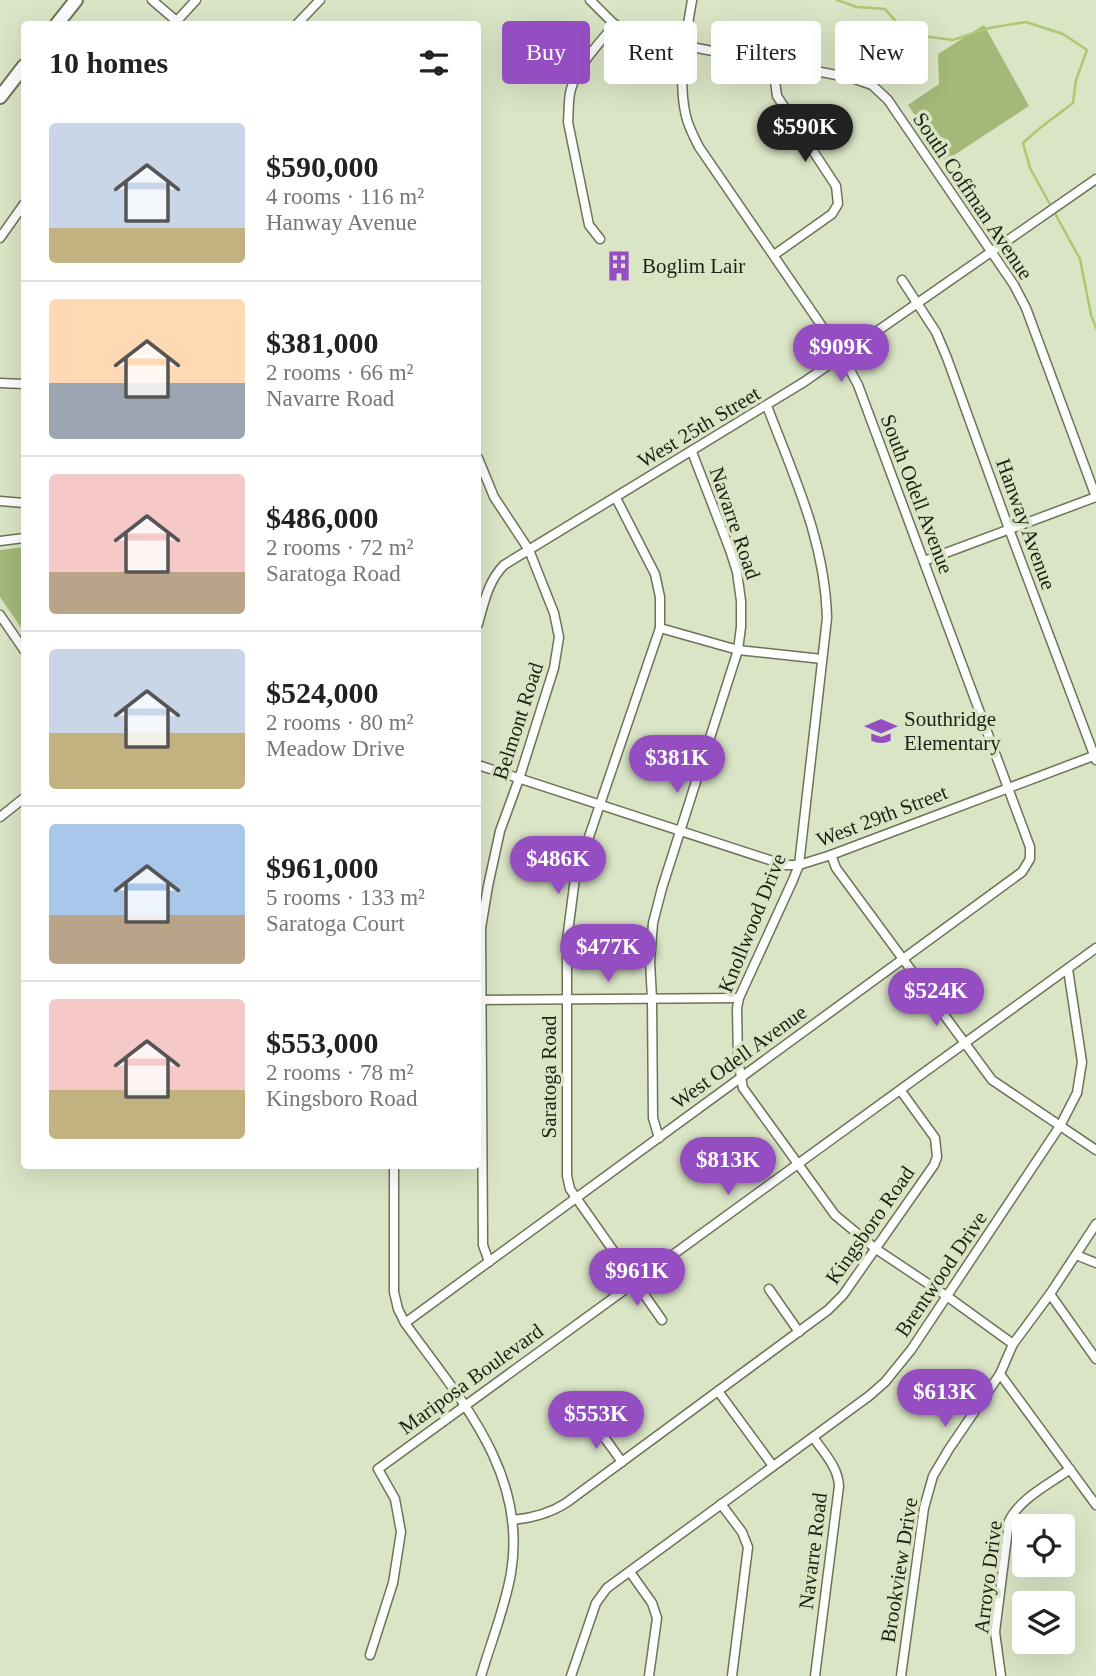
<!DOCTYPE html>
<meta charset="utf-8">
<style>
body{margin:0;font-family:Georgia,serif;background:#f2f2f2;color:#222;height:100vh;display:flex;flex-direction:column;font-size:26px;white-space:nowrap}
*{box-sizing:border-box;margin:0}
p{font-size:23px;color:#767676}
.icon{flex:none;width:38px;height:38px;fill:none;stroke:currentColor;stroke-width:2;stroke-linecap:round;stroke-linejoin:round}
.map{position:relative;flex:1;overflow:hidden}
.side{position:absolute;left:21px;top:21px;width:460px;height:1148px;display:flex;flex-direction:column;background:#fff;border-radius:7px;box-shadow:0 7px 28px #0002}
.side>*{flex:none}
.top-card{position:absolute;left:502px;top:21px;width:488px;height:63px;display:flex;gap:14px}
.fabs{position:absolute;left:1012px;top:1514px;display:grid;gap:14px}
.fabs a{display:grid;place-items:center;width:63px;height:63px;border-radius:7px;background:#fff;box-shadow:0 7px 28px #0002;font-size:35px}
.price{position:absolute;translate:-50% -60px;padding:0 16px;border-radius:24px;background:#954ec2;color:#fff;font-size:23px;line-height:46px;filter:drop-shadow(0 2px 4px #0008)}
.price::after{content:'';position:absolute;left:50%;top:42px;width:21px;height:16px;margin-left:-10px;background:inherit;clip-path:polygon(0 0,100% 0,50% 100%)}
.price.current{background:#222;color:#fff}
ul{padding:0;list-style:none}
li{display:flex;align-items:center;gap:21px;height:175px;padding:0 28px}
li+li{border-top:2px solid #e0e0e0}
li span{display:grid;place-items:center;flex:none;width:196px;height:140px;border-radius:7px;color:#555}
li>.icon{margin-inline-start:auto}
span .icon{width:84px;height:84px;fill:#fffc;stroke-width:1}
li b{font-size:30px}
h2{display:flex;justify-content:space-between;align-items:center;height:84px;padding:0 28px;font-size:30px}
.chip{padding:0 24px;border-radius:7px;background:#fff;box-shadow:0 7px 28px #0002;font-size:24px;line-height:63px}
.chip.current{background:#954ec2;color:#fff}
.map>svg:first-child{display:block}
.green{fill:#a4b879}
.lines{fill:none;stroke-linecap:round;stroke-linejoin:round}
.stream{stroke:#adc772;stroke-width:2.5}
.minor-casing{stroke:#6b7458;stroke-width:11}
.primary-casing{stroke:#6b7458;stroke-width:16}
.minor{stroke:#fff;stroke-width:8}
.primary{stroke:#fff;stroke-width:12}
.labels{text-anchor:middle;stroke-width:7;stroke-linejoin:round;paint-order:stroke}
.street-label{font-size:21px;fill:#1d2115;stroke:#dae5c6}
.poi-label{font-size:21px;fill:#1d2115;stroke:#dae5c6;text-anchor:start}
</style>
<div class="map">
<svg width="1096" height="1676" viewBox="0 0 1096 1676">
<rect width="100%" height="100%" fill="#dae5c6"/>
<g class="green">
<path d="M 984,25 L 1029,106 L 945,161 L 908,105 L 939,84 L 938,54 Z"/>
<path d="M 24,547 L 24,632 L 0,597 L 0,550 Z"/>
</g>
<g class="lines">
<path class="stream" d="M 837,0 L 857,7 L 885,9 L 907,34 L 953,40 L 989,28 L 1026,22 L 1063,34 L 1087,50 L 1076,80 L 1073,103 L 1040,128 L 1023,143 L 1030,168 L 1080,259 L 1091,315 L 1096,328"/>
<g class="minor-casing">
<g id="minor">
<path d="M 152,0 L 180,24"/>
<path d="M 590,0 L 621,31 L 635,36 L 852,78 L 872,85 L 888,100 L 1014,285 L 1026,308 L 1096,497"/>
<path d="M 174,24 L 196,0"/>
<path d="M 297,24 L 320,0"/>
<path d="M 0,238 L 24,204"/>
<path d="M 600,239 L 589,225 L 568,122 C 569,111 568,99 571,89 C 579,63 599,44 615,24"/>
<path d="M 774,255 L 832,214 L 838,204 L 836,186 L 777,96 L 775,81 L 775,64"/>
<path d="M 902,280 L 936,332 L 947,358 L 1009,529 L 1096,760"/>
<path d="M 0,383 L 24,384"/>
<path d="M 767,406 C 794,477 825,541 827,618 L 799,865 L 793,880 L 739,998 L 737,1008 L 738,1060 L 743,1088 L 835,1215 L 876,1249 L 948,1297 L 1013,1344"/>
<path d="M 478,458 L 494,497 L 529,550 L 554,613 L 559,637 L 554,668 L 519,779 L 500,831 L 488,886 L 481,928 L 483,1245 L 489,1262"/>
<path d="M 616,498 L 655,574 L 660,597 L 660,628 L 575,878 L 567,940 L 567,1176 L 570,1189 L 662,1320"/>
<path d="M 0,501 L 24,503"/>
<path d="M 0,541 L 24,538"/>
<path d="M 924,561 L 1096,497"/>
<path d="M 0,615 L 24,650"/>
<path d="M 478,624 C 484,603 488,581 504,565 L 804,382 L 1096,179"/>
<path d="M 660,628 L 738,650 L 822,659"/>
<path d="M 478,765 L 785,865 L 799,865 L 831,855 L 1096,755"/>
<path d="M 0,817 L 24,798"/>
<path d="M 831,855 L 836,868 L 992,1080 L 1096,1150"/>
<path d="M 478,1000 L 739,998"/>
<path d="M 659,1138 L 653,1118 L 652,999 L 650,961 L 653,923 L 662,888 L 738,650 L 741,627 L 741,601 L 737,572 L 730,550 L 692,452"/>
<path d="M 394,1166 L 394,1292 L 398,1309 L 405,1323 C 459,1398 528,1472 511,1573 C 505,1608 491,1642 481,1676"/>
<path d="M 1076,1255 L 1096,1263"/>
<path d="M 769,1289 L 799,1332"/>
<path d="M 1050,1294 L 1096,1359"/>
<path d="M 405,1323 L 1022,872 L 1030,859 L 1030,847 L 858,385 L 843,357 L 699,147 C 694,137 688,126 686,116 C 677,78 686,37 692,0"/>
<path d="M 1000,1374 L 1096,1505"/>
<path d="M 718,1391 L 773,1466"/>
<path d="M 594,1423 L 622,1462"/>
<path d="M 813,1437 C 824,1453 838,1467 839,1486 L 815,1676"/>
<path d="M 721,1504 L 742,1532 L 748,1547 L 732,1676"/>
<path d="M 513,1520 C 532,1518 549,1514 566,1503 L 828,1310 L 843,1295 L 934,1165 L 937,1157 L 935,1138 L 901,1091"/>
<path d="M 630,1572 L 652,1603 L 657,1618 L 649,1676"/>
<path d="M 370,1655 L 393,1583 L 401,1532 L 395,1499 L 378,1469 C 616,1294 857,1122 1096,948"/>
<path d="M 571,1676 L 596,1603 L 607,1588 L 869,1396 L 885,1382 L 911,1350 L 1060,1126 L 1077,1093 L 1082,1062 L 1068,969"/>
<path d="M 901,1676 L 924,1508 L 933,1476 L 949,1449 L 1000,1374 L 1013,1344 L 1050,1294 L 1096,1224"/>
<path d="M 1001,1676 L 995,1632 L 1009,1521 C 1020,1498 1050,1484 1070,1469"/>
</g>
</g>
<g class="primary-casing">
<g id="primary">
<path d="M 57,24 L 76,0"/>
<path d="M 0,97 L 24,66"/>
</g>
</g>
<use href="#minor" class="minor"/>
<use href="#primary" class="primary"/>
</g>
<defs>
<g id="building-bare" transform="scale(2.415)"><path d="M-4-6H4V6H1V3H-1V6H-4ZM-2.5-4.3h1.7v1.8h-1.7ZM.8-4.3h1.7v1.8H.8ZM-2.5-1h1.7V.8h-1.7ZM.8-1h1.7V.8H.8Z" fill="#954ec2" stroke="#dae5c6" stroke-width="2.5" paint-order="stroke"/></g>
<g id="school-bare" transform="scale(2.415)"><path d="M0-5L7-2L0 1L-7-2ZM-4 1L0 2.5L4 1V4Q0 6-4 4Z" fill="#954ec2" stroke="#dae5c6" stroke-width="2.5" paint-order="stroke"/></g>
</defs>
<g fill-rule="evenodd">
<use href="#building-bare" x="619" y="266"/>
<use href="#school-bare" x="881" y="731"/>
</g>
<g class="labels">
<g class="street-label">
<text transform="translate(973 196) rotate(56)" y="7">South Coffman Avenue</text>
<text transform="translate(699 427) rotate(-31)" y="7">West 25th Street</text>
<text transform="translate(917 494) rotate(69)" y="7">South Odell Avenue</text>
<text transform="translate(735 523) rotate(71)" y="7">Navarre Road</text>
<text transform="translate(1026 524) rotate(70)" y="7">Hanway Avenue</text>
<text transform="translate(518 721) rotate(-72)" y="7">Belmont Road</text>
<text transform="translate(882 816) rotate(-21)" y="7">West 29th Street</text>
<text transform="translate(752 923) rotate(-68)" y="7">Knollwood Drive</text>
<text transform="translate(739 1057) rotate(-36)" y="7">West Odell Avenue</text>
<text transform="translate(549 1077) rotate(-90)" y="7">Saratoga Road</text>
<text transform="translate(870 1225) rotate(-55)" y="7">Kingsboro Road</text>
<text transform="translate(941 1274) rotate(-56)" y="7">Brentwood Drive</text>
<text transform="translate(471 1379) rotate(-36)" y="7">Mariposa Boulevard</text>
<text transform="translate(813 1551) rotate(-83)" y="7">Navarre Road</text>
<text transform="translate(899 1570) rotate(-81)" y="7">Brookview Drive</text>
<text transform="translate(988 1577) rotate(-83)" y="7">Arroyo Drive</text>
</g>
<g class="poi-label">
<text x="642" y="273">Boglim Lair</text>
<text x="904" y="726">Southridge<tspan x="904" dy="24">Elementary</tspan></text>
</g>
</g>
</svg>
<div class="fabs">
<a><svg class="icon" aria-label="locate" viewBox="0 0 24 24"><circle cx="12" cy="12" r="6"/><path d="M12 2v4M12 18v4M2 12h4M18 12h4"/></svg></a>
<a><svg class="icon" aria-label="layers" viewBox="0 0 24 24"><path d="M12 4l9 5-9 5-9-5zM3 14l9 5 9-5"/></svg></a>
</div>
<b class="price current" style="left:805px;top:164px">$590K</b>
<b class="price" style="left:841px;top:384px">$909K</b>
<b class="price" style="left:677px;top:795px">$381K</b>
<b class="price" style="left:558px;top:896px">$486K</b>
<b class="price" style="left:608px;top:984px">$477K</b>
<b class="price" style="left:936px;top:1028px">$524K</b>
<b class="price" style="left:728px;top:1197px">$813K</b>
<b class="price" style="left:637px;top:1308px">$961K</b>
<b class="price" style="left:945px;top:1429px">$613K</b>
<b class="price" style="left:596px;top:1451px">$553K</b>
<div class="top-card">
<a class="chip current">Buy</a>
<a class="chip">Rent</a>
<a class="chip">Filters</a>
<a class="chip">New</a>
</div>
<section class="side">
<h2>10 homes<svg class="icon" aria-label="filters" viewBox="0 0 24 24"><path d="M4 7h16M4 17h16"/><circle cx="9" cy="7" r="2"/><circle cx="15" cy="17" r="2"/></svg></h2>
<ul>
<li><span style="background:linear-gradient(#c9d6e8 75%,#c2b280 0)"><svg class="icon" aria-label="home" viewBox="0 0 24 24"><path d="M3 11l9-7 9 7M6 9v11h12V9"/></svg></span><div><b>$590,000</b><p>4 rooms · 116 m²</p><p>Hanway Avenue</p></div></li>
<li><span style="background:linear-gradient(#ffd9b3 60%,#9aa5b1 0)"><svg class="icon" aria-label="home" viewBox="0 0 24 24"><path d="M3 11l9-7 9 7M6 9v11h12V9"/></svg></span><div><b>$381,000</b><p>2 rooms · 66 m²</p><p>Navarre Road</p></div></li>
<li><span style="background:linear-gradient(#f6c9c9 70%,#b9a48a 0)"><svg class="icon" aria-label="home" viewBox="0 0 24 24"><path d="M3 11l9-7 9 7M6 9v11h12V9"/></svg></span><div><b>$486,000</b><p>2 rooms · 72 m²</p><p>Saratoga Road</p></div></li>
<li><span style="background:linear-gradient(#c9d6e8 60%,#c2b280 0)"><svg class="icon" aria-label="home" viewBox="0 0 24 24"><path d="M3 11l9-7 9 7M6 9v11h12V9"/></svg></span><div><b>$524,000</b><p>2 rooms · 80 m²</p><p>Meadow Drive</p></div></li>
<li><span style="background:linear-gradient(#a9c7e8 65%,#b9a48a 0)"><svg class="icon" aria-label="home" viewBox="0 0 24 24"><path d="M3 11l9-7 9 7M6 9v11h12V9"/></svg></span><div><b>$961,000</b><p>5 rooms · 133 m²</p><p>Saratoga Court</p></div></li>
<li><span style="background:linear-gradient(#f6c9c9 65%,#c2b280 0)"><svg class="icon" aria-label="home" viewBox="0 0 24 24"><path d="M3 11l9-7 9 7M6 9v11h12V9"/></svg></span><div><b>$553,000</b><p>2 rooms · 78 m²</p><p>Kingsboro Road</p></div></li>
</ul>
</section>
</div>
